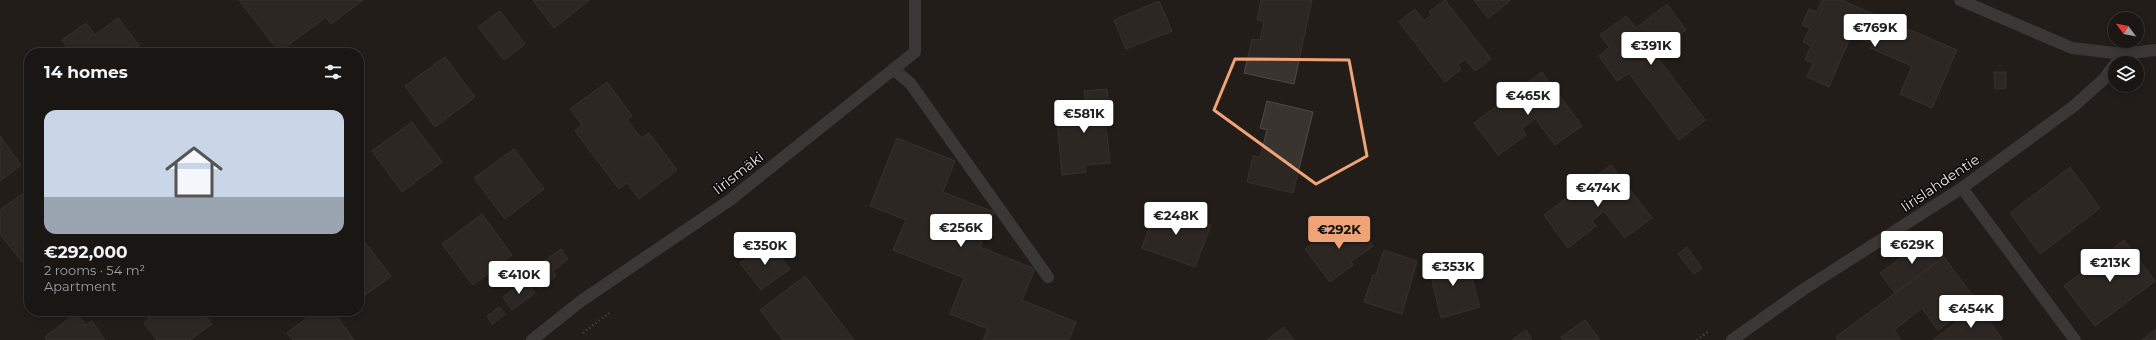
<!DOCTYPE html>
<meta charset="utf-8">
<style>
body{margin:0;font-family:Montserrat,sans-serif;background:#231f1d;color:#f1f3f6;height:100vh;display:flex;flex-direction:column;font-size:15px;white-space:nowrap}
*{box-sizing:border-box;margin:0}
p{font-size:13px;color:#9f9fa0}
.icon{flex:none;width:22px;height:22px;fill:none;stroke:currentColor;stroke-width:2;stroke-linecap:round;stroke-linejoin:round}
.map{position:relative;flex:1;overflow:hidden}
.panel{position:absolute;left:24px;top:48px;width:340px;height:268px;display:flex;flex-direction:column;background:#1a1614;border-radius:16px;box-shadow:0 2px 6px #0003,0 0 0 1px #383534}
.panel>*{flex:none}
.needle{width:26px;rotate:302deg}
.controls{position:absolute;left:2108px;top:12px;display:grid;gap:8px}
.controls a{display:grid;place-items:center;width:36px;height:36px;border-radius:50%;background:#1a1614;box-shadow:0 2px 6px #0003,0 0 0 1px #383534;font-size:20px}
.price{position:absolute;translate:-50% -34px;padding:0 9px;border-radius:4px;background:#fff;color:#222;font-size:13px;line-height:26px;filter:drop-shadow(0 1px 2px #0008)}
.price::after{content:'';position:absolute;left:50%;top:24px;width:12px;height:9px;margin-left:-6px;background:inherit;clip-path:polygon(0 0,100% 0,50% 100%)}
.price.selected{background:#efa377;color:#111}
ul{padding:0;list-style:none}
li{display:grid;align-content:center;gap:8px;height:212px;padding:0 20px}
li+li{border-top:1px solid #383534}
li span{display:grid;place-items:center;height:124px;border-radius:12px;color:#555}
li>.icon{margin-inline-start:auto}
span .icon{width:72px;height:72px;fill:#fffc;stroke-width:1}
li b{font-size:17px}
h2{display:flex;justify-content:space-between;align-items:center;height:48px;padding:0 20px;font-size:17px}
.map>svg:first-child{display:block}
.building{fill:#3a3430;stroke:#504844}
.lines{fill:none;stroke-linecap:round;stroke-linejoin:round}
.path{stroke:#817c79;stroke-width:2.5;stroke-dasharray:1 3;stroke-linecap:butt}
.minor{stroke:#5a5755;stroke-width:12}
.marked{fill:none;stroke:#efa377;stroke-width:3;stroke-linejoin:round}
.labels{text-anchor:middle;stroke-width:3;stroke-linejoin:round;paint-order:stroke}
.street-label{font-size:14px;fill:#eae5e3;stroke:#0b0807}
</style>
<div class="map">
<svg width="2156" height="340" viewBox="0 0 2156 340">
<rect width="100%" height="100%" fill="#231d1a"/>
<g class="building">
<path d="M 239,0 L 363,0 L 331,24 L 326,17 L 279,52 Z"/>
<path d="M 533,0 L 590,0 L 554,28 Z"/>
<path d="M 1261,0 L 1312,0 L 1294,84 L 1244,73 L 1252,39 L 1260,40 L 1264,22 L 1257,20 Z"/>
<path d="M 1445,0 L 1491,59 L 1475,71 L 1465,59 L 1458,65 L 1461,69 L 1445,82 L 1399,22 L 1415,9 L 1424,21 L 1432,15 L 1429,12 Z"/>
<path d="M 1474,0 L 1511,0 L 1488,18 Z"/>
<path d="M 1822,0 L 1841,0 L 1957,50 L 1932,108 L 1900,94 L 1912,66 L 1870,48 L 1873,44 L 1851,35 L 1829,87 L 1807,77 L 1813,63 L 1805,60 L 1811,46 L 1803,42 L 1810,28 L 1802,25 L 1809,9 L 1817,12 Z"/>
<path d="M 1159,1 L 1172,31 L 1126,49 L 1114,20 Z"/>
<path d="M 1667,4 L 1686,30 L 1654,53 L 1705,120 L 1679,140 L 1629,73 L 1617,81 L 1599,56 L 1609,47 L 1600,35 L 1626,16 L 1636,28 Z"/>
<path d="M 500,11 L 525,44 L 504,60 L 478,27 Z"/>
<path d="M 118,18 L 141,48 L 135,53 L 71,53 L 62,40 L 86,23 L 95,35 Z"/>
<path d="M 445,57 L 475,97 L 435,127 L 405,86 Z"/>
<path d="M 1542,72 L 1582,126 L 1555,145 L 1535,118 L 1522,129 L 1526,135 L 1498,155 L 1474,123 Z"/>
<path d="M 1994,72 L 2006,72 L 2006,88 L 1995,89 Z"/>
<path d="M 607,82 L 632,116 L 627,120 L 641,138 L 649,133 L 677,170 L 639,199 L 627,183 L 619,189 L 575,131 L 582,125 L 570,109 Z"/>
<path d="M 1107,89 L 1110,125 L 1106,126 L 1110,163 L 1085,165 L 1086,172 L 1062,175 L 1056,110 L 1086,107 L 1084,91 Z"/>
<path d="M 1267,101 L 1313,112 L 1293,193 L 1247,182 L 1253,156 L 1260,157 L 1267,130 L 1260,128 Z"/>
<path d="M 412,122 L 442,162 L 402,192 L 372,151 Z"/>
<path d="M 0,136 L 21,165 L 0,181 Z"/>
<path d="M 897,138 L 955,161 L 943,192 L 994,212 L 980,247 L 1035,269 L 1022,300 L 1076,322 L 1069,340 L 983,340 L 988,329 L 950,314 L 964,278 L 893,250 L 906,220 L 870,206 Z"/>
<path d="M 514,149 L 544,189 L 505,219 L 474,178 Z"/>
<path d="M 1611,165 L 1652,218 L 1625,238 L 1604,211 L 1592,221 L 1596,226 L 1568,248 L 1544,215 Z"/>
<path d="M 2070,167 L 2100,208 L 2040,254 L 2010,213 Z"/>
<path d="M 29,189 L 29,257 L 22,262 L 0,234 L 0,210 Z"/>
<path d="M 1157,205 L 1211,225 L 1195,267 L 1142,248 Z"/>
<path d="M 482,214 L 512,255 L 473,285 L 442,244 Z"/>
<path d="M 1352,218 L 1373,246 L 1351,262 L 1353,265 L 1330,282 L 1305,249 L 1329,232 L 1330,235 Z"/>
<path d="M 360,236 L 391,276 L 359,300 L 359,237 Z"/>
<path d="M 1929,237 L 1944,257 L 1895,293 L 1880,273 Z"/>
<path d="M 2124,240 L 2155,281 L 2095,326 L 2064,286 Z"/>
<path d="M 768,241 L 790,269 L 761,290 L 740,263 Z"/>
<path d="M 1687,247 L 1702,268 L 1694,274 L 1678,254 Z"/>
<path d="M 561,249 L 568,259 L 553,271 L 556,276 L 539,289 L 531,278 L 548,266 L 544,261 Z"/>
<path d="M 1384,250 L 1417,261 L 1402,314 L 1364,302 L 1373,275 L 1376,275 Z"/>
<path d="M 1462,254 L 1469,280 L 1472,279 L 1480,307 L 1441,318 L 1428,264 Z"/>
<path d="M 1944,257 L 1977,302 L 1938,330 L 1922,308 L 1894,330 L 1901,340 L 1838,340 L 1836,337 Z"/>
<path d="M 805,276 L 854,340 L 783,340 L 760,310 Z"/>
<path d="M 525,280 L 535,293 L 512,310 L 503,297 Z"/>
<path d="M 1978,306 L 2003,340 L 1933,340 Z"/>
<path d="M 499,307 L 505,314 L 492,324 L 487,316 Z"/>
<path d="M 143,311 L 202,311 L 212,324 L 190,340 L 157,340 L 144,323 L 149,319 Z"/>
<path d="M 316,311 L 333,311 L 354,340 L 293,340 L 287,333 Z"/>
<path d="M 76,313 L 86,325 L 92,321 L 105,340 L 47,340 L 45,337 Z"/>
<path d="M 1585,320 L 1600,340 L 1563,340 L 1561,337 Z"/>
<path d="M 1284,327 L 1294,340 L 1267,340 Z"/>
<path d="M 2156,329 L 2156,340 L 2142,340 Z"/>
<path d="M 1526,330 L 1532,340 L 1512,340 Z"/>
</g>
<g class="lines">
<g class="path">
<path d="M 583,333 L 609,313"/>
<path d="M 1697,340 L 1709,331"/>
</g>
<g class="minor">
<path d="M 1960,0 L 2072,48 L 2123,54"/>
<path d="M 2118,60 L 2123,54 L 2156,50"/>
<path d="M 893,69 L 910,83 L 1048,277"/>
<path d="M 1962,188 L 2075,340"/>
<path d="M 532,340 L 581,301 L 730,200 L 915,52 L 915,0"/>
<path d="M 1732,340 L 1804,289 L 1962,188 L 2074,106 L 2104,79 L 2115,64"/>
</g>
</g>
<path d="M0 0H2156V340H0ZM 1235,59 L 1349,60 L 1367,156 L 1316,184 L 1214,110 Z" fill="#231d1a" fill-opacity=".55" fill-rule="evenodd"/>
<path class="marked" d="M 1235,59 L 1349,60 L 1367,156 L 1316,184 L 1214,110 Z"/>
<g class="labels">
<g class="street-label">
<text transform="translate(738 173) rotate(-38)" y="5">Iirismäki</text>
<text transform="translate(1940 183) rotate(-34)" y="5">Iirislahdentie</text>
</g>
</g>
</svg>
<div class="controls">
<a><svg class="needle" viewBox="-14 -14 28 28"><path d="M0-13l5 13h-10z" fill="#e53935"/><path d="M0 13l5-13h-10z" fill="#9f9fa0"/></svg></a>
<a><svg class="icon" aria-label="layers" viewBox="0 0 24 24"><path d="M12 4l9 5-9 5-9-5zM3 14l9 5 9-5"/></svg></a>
</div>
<b class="price" style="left:1875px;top:48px">€769K</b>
<b class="price" style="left:1651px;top:66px">€391K</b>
<b class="price" style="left:1528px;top:116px">€465K</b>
<b class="price" style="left:1084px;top:134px">€581K</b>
<b class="price" style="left:1598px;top:208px">€474K</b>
<b class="price" style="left:1176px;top:236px">€248K</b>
<b class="price" style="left:961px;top:248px">€256K</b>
<b class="price selected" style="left:1339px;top:250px">€292K</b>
<b class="price" style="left:1912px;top:265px">€629K</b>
<b class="price" style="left:765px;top:266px">€350K</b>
<b class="price" style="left:2110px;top:283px">€213K</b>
<b class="price" style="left:1453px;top:287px">€353K</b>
<b class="price" style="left:519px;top:295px">€410K</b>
<b class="price" style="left:1971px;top:329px">€454K</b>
<section class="panel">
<h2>14 homes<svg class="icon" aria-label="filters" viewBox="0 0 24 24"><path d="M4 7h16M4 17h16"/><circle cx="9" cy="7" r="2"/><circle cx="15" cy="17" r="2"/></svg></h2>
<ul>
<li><span style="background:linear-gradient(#c9d6e8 70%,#9aa5b1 0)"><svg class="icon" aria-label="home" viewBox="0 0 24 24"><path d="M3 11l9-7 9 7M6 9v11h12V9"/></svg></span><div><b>€292,000</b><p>2 rooms · 54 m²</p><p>Apartment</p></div></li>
</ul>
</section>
</div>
